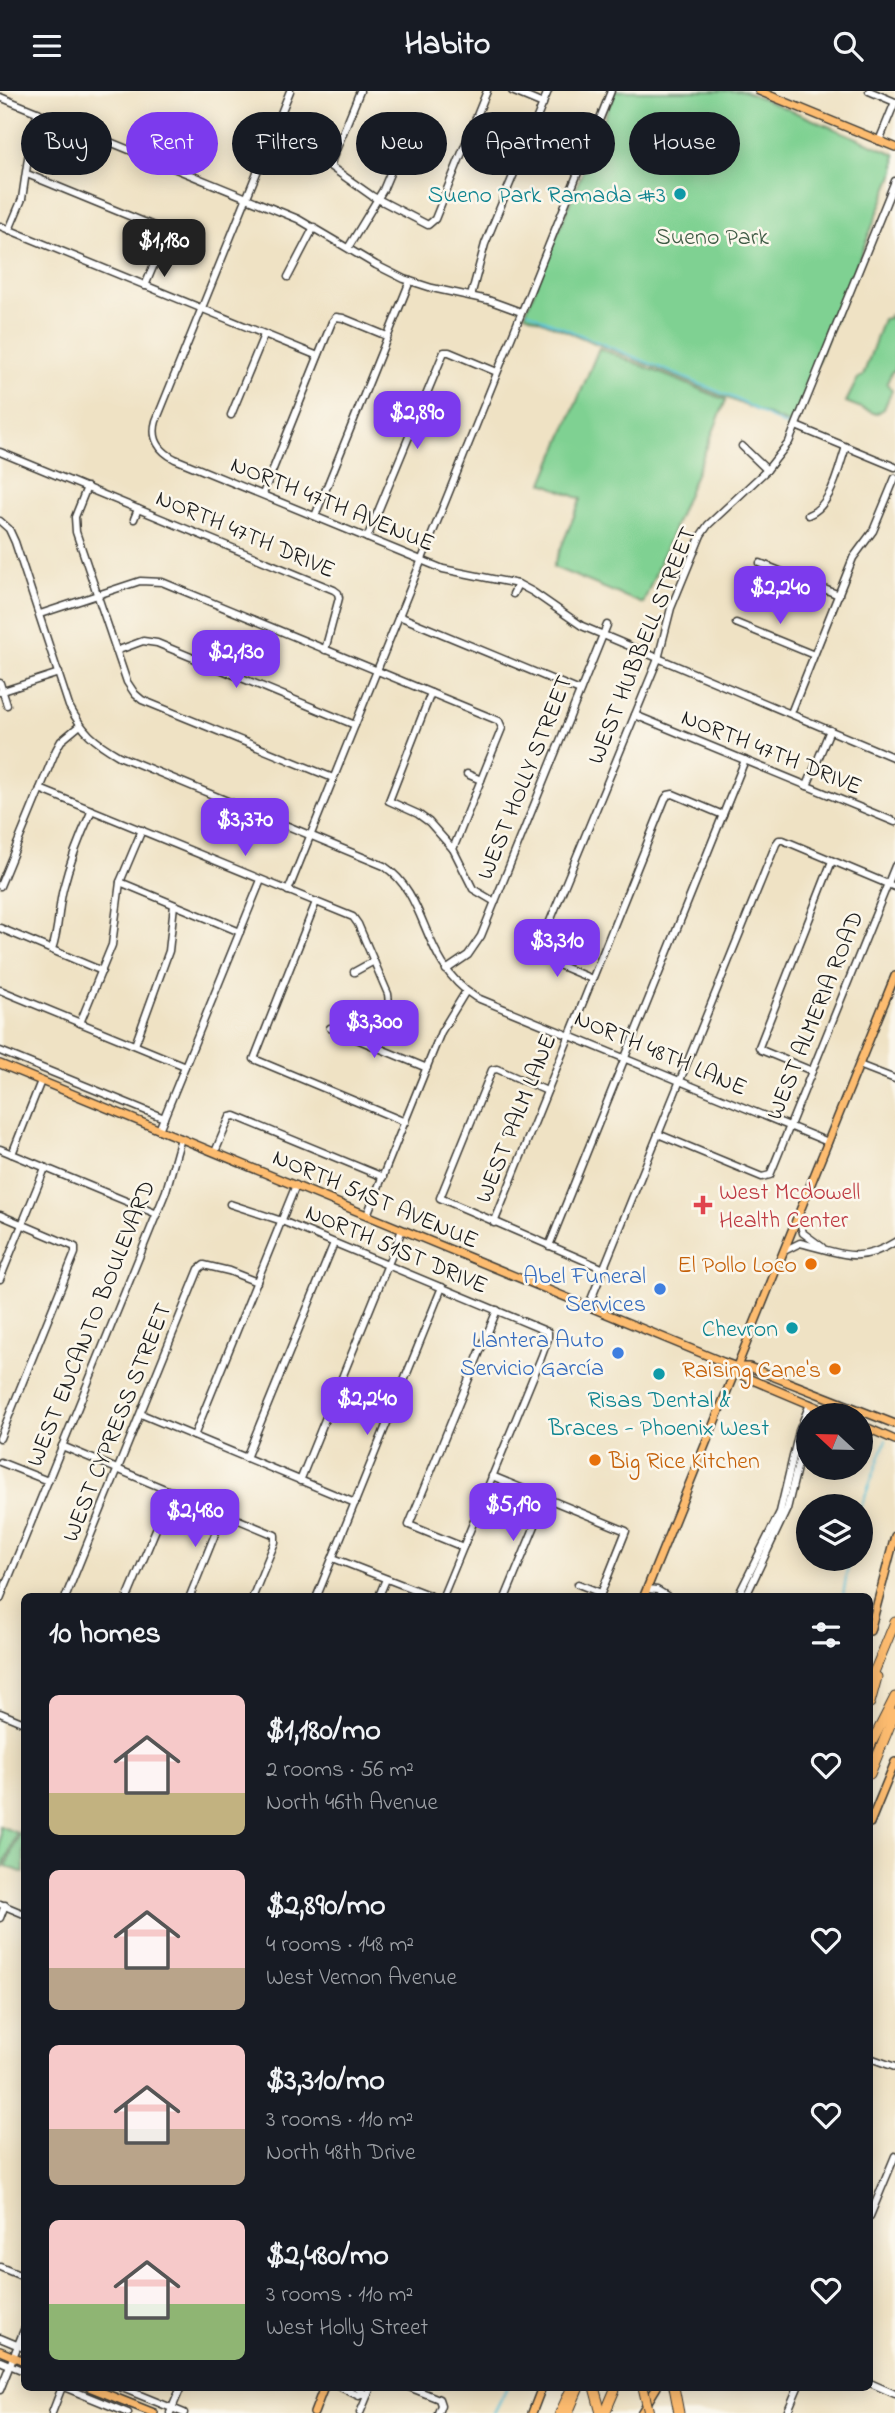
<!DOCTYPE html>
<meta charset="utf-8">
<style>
body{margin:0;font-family:"Indie Flower",sans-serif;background:#20242c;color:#f1f3f6;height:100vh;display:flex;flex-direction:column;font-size:26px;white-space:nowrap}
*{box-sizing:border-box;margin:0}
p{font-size:23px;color:#9ea1a6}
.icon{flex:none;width:38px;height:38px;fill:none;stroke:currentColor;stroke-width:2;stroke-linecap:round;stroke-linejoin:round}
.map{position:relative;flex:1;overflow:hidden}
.details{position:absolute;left:21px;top:1502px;width:852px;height:798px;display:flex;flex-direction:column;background:#171b24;border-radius:10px;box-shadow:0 4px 18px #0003}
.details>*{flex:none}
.hud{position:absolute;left:21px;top:21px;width:854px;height:63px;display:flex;gap:14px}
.needle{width:46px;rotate:292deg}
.controls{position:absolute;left:796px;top:1312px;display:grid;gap:14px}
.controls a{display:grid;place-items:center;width:77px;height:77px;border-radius:50%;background:#171b24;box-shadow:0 4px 18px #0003;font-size:35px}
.price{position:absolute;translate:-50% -60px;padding:0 16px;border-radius:14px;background:#7c3aed;color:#fff;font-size:23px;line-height:46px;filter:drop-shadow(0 2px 4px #0008)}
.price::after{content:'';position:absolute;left:50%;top:42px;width:21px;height:16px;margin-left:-10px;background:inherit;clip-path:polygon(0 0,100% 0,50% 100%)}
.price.active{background:#222;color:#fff}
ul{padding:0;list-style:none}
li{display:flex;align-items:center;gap:21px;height:175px;padding:0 28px}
li span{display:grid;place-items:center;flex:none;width:196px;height:140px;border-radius:10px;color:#555}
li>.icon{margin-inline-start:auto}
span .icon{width:84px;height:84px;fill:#fffc;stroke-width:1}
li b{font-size:30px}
h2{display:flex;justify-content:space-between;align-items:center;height:84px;padding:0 28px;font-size:30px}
.chip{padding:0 24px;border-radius:32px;background:#171b24;box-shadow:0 4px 18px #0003;font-size:24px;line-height:63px}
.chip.active{background:#7c3aed;color:#fff}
header{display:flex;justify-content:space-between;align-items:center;height:91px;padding:0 28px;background:#171b24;font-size:32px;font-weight:700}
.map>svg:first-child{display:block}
.green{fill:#7fd192;stroke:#4e7657;stroke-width:2}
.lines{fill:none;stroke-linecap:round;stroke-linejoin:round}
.stream{stroke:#5dc3db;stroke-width:2}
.minor-casing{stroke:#3c3a35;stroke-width:9}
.major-casing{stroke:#3c3a35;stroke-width:10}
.highway-casing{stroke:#3c3a35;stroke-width:11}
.minor{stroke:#fff;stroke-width:6}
.major{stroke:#fdbc6f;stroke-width:7}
.highway{stroke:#fdbc6f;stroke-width:9}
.highway-bridge-casing{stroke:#3c3a35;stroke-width:11;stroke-linecap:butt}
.highway-bridge{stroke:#fdbc6f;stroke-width:9}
.culture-dot{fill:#0f9aa8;stroke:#fbf7ec;stroke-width:2.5}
.health-dot{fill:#e0444e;stroke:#fbf7ec;stroke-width:2.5}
.food-dot{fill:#e8710a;stroke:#fbf7ec;stroke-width:2.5}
.shop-dot{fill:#3f7fe0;stroke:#fbf7ec;stroke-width:2.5}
.labels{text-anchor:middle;stroke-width:5;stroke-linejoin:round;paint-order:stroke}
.culture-label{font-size:24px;fill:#0d838f;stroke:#fbf7ec;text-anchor:end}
.park-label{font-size:24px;fill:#3f5b45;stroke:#fbf7ec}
.street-label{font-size:24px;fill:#1c1c1c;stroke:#fbf7ec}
.health-label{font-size:24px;fill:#be3a42;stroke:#fbf7ec;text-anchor:start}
.food-label{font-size:24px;fill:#c56008;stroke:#fbf7ec;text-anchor:end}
.shop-label{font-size:24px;fill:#366cbe;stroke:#fbf7ec;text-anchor:end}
</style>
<header><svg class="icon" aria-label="menu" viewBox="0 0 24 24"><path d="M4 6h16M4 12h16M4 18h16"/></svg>Habito<svg class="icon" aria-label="search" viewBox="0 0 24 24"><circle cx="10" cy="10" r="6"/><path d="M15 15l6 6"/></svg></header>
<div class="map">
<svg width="895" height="2322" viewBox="0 0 895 2322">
<rect width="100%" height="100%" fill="#fbf7ec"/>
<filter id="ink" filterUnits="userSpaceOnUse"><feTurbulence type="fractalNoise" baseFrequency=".0143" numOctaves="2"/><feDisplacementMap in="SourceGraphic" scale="14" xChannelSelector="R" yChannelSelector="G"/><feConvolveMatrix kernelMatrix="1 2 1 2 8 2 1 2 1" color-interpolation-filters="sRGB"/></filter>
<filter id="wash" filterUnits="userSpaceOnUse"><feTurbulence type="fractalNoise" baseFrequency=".00686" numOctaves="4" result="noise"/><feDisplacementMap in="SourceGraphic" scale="28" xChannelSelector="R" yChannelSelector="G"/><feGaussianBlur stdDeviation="1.57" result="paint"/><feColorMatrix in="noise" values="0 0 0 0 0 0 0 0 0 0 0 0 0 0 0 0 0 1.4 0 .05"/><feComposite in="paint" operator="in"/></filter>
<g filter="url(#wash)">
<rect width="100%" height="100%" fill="#efe2c4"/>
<g class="green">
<path d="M 615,0 L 744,0 L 895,63 L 895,79 L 792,334 L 525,223 Z"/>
<path d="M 890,224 L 895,237 L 895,280 L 892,280 L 887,292 L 892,299 L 884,318 L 876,323 L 846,311 L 858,287 L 863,285 L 883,228 L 888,227 Z"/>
<path d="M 599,257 L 726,309 L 643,513 L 553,476 L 581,408 L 543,392 Z"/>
<path d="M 0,1735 L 17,1742 L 3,1776 L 0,1775 Z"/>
<path d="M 21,1738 L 24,1740 L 24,1782 L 6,1775 Z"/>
</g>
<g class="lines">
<g class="stream">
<path d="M 528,220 L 542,228 L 734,307 L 790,337"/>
<path d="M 861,1416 L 886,1349"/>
<path d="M 843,1505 L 849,1468"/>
<path d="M 494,2322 L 507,2296"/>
</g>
</g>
</g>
<g filter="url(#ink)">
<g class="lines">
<g class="minor-casing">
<g id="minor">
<path d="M 290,0 L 156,330 C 151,347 159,360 175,368 L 443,478 L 518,493 L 533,501 L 582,535 L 895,667"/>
<path d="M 360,0 L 332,69 L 331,76 L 372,105 L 428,134 L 435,128 L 487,0"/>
<path d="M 512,0 L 543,13"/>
<path d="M 869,0 L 895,11 L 879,50"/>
<path d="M 0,6 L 298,128 L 376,174 L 404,188 L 432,197 L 488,209 L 521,221"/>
<path d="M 27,83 L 166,140 L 165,147 L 145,195"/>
<path d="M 0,135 L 318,265"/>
<path d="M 9,139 L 22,108 L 32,40 L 38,21"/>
<path d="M 348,157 L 383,99 L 404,49"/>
<path d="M 288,186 L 314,136"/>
<path d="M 471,205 L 485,153 L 548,0"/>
<path d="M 231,324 L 264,244"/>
<path d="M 796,335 L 895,376"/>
<path d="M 742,355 L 767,379"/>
<path d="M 0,361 L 334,499 L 338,502 L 339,507 L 325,559"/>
<path d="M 87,396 L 75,426 L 76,441 L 127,591 L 135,603 L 142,609 L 333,687"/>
<path d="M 263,403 L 332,231 L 336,226 L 343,227 L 387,245"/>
<path d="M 808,424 C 832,415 838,378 846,356"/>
<path d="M 315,425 L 410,190"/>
<path d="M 134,428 L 138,418"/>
<path d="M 0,430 L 9,438 L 15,451 L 69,615 C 83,641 93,650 119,665 L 384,775 C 430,806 420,870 475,906 L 828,1051"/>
<path d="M 367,447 L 444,261 L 449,261 L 497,281"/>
<path d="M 760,472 L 839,504"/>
<path d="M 513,503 L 518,493"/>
<path d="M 40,523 L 140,490 L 162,491 L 499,630 L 502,637 L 453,758"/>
<path d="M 399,525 L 580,600"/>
<path d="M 736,532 L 814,564"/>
<path d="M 116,560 L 143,550 L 157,552 L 355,634"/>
<path d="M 0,592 L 7,614"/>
<path d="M 0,601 L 59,582"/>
<path d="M 431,602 L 389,710 L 418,723 L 429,731 L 453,758 L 473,798 L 495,811"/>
<path d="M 791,622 L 853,467 L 873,440 L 895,387"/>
<path d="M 635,624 L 895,731"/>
<path d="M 467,683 L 481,689"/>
<path d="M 807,695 L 830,639"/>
<path d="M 40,698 L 353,826 L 358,833 L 388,903 C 391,922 383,938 375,955"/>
<path d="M 120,791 L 240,841"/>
<path d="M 0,795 L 56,659 L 61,650 L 79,635"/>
<path d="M 288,800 L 611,0"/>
<path d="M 316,811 L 254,968 L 405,1031"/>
<path d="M 0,837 L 102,880"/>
<path d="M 52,858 C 59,839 58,818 63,798 C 70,770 80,745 92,719"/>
<path d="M 446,879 L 468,864 L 481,845 L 607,534"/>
<path d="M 354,881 L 374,870"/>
<path d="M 592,888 L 542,867 L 538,863 L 539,857 L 658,568 L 671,517 L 701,444 L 708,434 L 767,379 L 789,351 L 895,90"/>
<path d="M 0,899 L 185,975"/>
<path d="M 80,932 L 112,854 L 120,791 L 142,739"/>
<path d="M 330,937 L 427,977"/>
<path d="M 135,954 L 169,860 L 174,814"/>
<path d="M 0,960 L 164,1027"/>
<path d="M 859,974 L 895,988"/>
<path d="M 812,980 L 761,959 L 759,956 L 832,770"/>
<path d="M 547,1000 L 497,978 L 492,979 L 440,1107 L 604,1178"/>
<path d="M 159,1039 L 261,789"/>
<path d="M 658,1043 L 762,1086 L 770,1084 L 895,775"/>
<path d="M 0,1058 L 157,1123"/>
<path d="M 215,1061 L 230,1026 L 235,1025 L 383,1086"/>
<path d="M 12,1063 L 41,990"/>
<path d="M 230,1113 L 282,1130 L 548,1241 L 548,1248 L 541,1267 L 443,1505"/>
<path d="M 0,1124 L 75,1156 L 75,1162 L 0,1347"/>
<path d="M 367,1124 L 441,941 L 466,900"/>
<path d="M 799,1126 L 803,1142 L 822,1156"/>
<path d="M 494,1132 L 665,708 L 668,704 L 673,703 L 723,724"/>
<path d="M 549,1155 L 745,669"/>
<path d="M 784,1160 L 800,1152 C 840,1161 856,1175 895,1151"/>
<path d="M 0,1188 L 45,1077"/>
<path d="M 588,1216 L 776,753 L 779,749 L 783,749 L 895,796"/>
<path d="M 141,1323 L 355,1412"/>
<path d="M 194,1345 L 296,1094"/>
<path d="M 62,1355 L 275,1444 L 275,1451 L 253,1505"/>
<path d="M 246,1367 L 334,1152"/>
<path d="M 0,1371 L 48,1390"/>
<path d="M 492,1385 L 626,1440 L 600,1505"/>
<path d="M 300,1390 L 402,1139"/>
<path d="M 463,1456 L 409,1434 L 497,1219"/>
<path d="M 333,1467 L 431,1505"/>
<path d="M 578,1493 L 601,1502"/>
<path d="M 647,1498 L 657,1499 L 667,1505"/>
<path d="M 66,1505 L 199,1178 L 204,1174 L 229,1180 L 257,1191"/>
<path d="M 128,1505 L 172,1400"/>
<path d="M 190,1505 L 224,1421"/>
<path d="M 317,1505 L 442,1196"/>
<path d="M 379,1505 L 386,1488"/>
<path d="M 506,1505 L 546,1408"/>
<path d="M 738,1505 L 780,1421 L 799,1340 L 810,1313"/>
<path d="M 746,1505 L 787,1418 L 808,1332"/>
<path d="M 0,1508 L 166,1100 L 181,1047"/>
<path d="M 0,1622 L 24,1632"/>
<path d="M 0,1813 L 24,1823"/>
<path d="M 0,1827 L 5,1814"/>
<path d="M 870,1967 L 895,1976"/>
<path d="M 870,2125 L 895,2065"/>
<path d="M 0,2176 L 24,2186"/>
<path d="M 0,2247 L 24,2257"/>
<path d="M 0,2270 L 24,2280"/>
<path d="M 870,2292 L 895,2303"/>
<path d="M 64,2296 L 128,2322"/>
<path d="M 120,2296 L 184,2322"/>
<path d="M 340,2296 L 359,2305 L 364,2302"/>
<path d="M 356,2296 L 365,2303"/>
<path d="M 409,2296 L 439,2308 L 441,2314 L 438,2322"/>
<path d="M 0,2299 L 24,2239"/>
<path d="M 52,2322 L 62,2296"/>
<path d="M 170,2322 L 181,2296"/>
<path d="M 360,2322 L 371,2296"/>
<path d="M 787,2322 L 798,2296"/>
</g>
</g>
<g class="major-casing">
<g id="major">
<path d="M 759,0 L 895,56"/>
<path d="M 0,973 L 723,1271 L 737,1276 L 749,1276 L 895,1333"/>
<path d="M 737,1276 L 743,1285 L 838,1325"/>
<path d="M 861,1334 L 895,1349"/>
<path d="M 644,1505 L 895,885"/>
<path d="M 870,1540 L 895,1445"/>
<path d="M 870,1732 L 895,1671"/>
<path d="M 0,2260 L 24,2270"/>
<path d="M 89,2296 L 154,2322"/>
<path d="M 314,2322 L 324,2296"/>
<path d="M 532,2322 L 542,2296"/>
<path d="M 641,2322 L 657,2296"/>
</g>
</g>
<g class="highway-casing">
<g id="highway">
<path d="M 870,1591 L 895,1531"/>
<path d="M 870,1612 L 877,1586"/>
<path d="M 870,1655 L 895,1606"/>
<path d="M 870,1683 L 895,1622"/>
<path d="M 594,2296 L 601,2322"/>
<path d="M 674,2296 L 679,2322"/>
<path d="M 560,2322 L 572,2296"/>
<path d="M 568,2322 L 579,2296"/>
<path d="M 605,2322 L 616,2296"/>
</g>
</g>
<use href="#minor" class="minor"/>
<use href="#major" class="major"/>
<use href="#highway" class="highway"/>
<g class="highway-bridge-casing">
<path id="highway-bridge" d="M 643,2296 L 649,2322"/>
</g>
<use href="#highway-bridge" class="highway-bridge"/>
</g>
</g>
<g class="culture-dot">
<circle cx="680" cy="103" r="7"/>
<circle cx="792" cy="1237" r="7"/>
<circle cx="659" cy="1283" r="7"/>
</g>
<path class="health-dot" d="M699.5 1103.5h7v7h7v7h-7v7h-7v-7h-7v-7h7z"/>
<g class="food-dot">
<circle cx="811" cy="1173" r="7"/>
<circle cx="835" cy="1278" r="7"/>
<circle cx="595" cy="1369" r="7"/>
</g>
<g class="shop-dot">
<circle cx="660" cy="1198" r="7"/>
<circle cx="618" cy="1262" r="7"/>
</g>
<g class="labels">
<g class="culture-label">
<text x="666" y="111">Sueno Park Ramada #3</text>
<text x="778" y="1245">Chevron</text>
<text x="659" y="1316" text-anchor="middle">Risas Dental &amp;<tspan x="659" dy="28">Braces - Phoenix West</tspan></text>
</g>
<g class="park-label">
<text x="712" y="153">Sueno Park</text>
</g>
<g class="street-label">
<text transform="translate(333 412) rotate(22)" y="8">NORTH 47TH AVENUE</text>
<text transform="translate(246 442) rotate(23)" y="8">NORTH 47TH DRIVE</text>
<text transform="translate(641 554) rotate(-68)" y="8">WEST HUBBELL STREET</text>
<text transform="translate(772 660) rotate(22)" y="8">NORTH 47TH DRIVE</text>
<text transform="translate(524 686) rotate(-68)" y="8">WEST HOLLY STREET</text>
<text transform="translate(814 924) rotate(-68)" y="8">WEST ALMERIA ROAD</text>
<text transform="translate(661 961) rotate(23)" y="8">NORTH 48TH LANE</text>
<text transform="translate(515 1027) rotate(-68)" y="8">WEST PALM LANE</text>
<text transform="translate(376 1107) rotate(23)" y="8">NORTH 51ST AVENUE</text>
<text transform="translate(397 1157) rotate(23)" y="8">NORTH 51ST DRIVE</text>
<text transform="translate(90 1232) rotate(-68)" y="8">WEST ENCANTO BOULEVARD</text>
<text transform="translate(116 1331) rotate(-68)" y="8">WEST CYPRESS STREET</text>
</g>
<g class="health-label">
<text x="719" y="1108">West Mcdowell<tspan x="719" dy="28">Health Center</tspan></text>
</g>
<g class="food-label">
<text x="797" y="1181">El Pollo Loco</text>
<text x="821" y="1286">Raising Cane's</text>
<text x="609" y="1377" text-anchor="start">Big Rice Kitchen</text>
</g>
<g class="shop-label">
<text x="646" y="1192">Abel Funeral<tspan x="646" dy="28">Services</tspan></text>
<text x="604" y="1256">Llantera Auto<tspan x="604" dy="28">Servicio García</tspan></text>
</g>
</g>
</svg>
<div class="controls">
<a><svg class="needle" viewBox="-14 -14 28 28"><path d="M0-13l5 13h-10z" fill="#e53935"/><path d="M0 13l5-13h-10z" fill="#9ea1a6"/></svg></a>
<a><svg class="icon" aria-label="layers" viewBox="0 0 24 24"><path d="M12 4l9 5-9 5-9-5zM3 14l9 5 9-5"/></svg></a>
</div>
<b class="price active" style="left:164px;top:188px">$1,180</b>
<b class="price" style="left:417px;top:360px">$2,890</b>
<b class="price" style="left:780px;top:535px">$2,240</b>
<b class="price" style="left:236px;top:599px">$2,130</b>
<b class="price" style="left:245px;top:767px">$3,370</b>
<b class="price" style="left:557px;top:888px">$3,310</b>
<b class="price" style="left:374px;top:969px">$3,300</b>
<b class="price" style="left:367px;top:1346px">$2,240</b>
<b class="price" style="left:513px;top:1452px">$5,190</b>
<b class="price" style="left:195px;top:1458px">$2,480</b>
<div class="hud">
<a class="chip">Buy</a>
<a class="chip active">Rent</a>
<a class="chip">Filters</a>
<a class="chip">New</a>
<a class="chip">Apartment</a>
<a class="chip">House</a>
</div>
<section class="details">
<h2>10 homes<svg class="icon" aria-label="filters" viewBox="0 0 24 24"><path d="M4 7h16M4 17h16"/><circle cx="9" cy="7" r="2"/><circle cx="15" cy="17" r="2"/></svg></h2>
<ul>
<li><span style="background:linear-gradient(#f6c9c9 70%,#c2b280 0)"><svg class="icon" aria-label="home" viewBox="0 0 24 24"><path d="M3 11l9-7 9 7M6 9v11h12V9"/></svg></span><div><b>$1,180/mo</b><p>2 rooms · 56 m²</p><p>North 46th Avenue</p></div><svg class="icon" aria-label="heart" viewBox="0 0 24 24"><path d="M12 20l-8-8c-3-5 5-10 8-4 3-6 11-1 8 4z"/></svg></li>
<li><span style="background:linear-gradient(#f6c9c9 70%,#b9a48a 0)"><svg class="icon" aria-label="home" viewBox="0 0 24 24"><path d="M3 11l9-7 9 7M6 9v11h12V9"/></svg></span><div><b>$2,890/mo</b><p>4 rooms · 148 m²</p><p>West Vernon Avenue</p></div><svg class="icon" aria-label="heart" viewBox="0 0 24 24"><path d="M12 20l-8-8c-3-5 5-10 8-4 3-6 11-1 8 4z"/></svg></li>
<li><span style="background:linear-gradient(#f6c9c9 60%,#b9a48a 0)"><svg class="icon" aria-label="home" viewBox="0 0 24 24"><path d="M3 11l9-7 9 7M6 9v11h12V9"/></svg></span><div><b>$3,310/mo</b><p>3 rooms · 110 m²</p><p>North 48th Drive</p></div><svg class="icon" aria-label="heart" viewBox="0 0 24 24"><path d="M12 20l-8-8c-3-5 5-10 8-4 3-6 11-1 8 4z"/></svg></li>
<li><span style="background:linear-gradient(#f6c9c9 60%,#8fb573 0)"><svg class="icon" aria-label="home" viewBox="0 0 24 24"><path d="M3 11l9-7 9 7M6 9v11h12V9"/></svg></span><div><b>$2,480/mo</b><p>3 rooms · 110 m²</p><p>West Holly Street</p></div><svg class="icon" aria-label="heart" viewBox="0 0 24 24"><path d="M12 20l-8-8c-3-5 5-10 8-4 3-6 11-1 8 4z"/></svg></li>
</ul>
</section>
</div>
